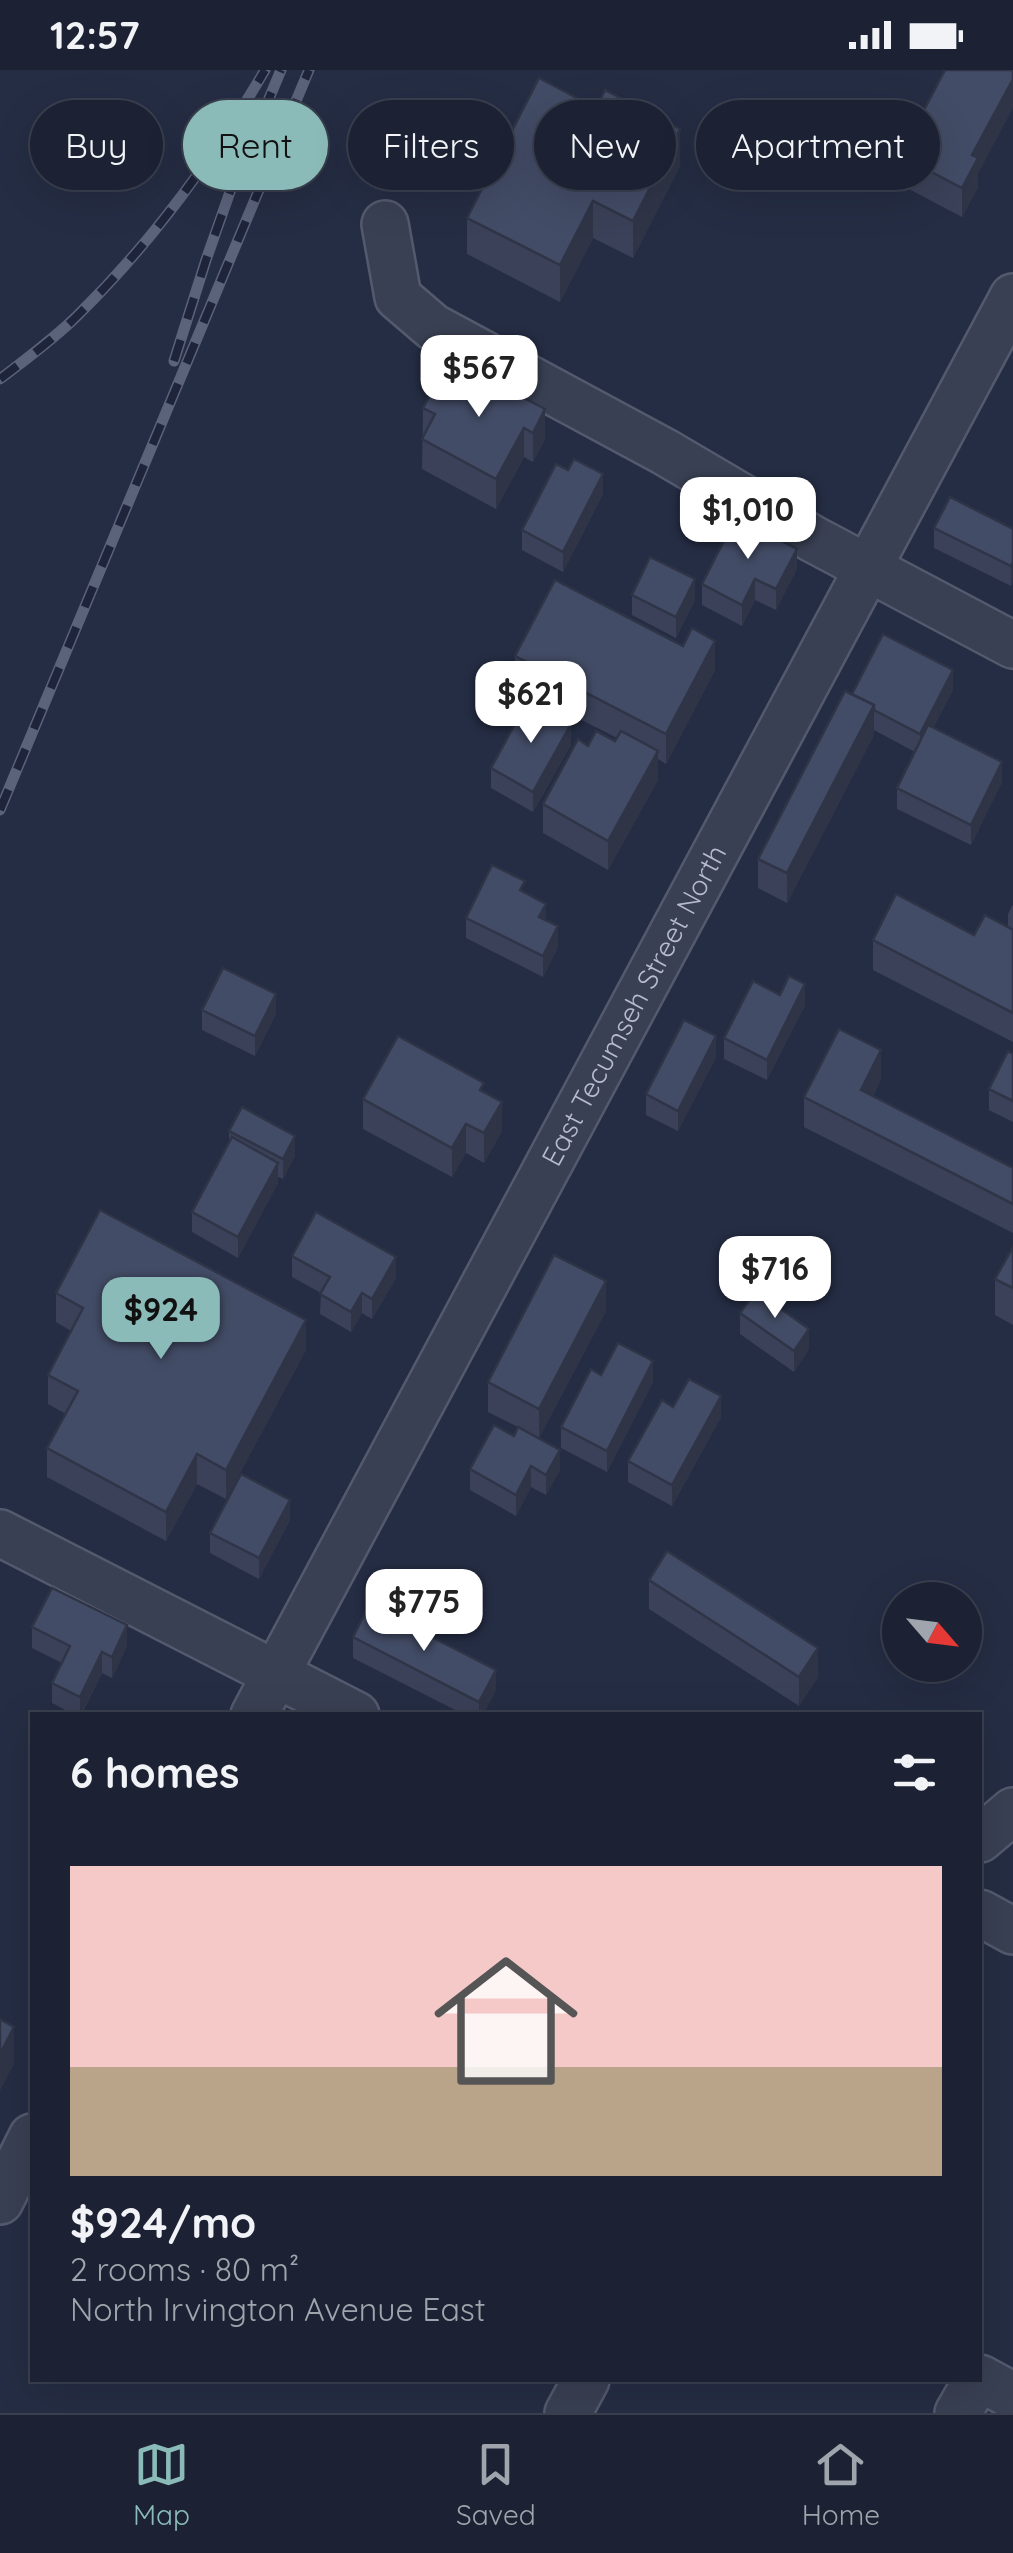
<!DOCTYPE html>
<meta charset="utf-8">
<style>
body{margin:0;font-family:Quicksand,sans-serif;background:#252a3b;color:#f1f3f6;height:100vh;display:flex;flex-direction:column;font-size:38px;white-space:nowrap}
*{box-sizing:border-box;margin:0}
p{font-size:32px;color:#a0a4ac}
.icon{flex:none;width:55px;height:55px;fill:none;stroke:currentColor;stroke-width:2;stroke-linecap:round;stroke-linejoin:round}
.map{position:relative;flex:1;overflow:hidden}
.side{position:absolute;left:30px;top:1642px;width:952px;height:670px;display:flex;flex-direction:column;background:#1c2233;border-radius:0px;box-shadow:0 10px 40px #0002,0 0 0 2px #3a3f4e}
.side>*{flex:none}
.banner{position:absolute;left:30px;top:30px;width:955px;height:90px;display:flex;gap:20px}
.needle{width:65px;rotate:118deg}
.fabs{position:absolute;left:882px;top:1512px;display:grid;gap:20px}
.fabs a{display:grid;place-items:center;width:100px;height:100px;border-radius:50%;background:#1c2233;box-shadow:0 10px 40px #0002,0 0 0 2px #3a3f4e;font-size:50px}
.price{position:absolute;translate:-50% -85px;padding:0 22px;border-radius:20px;background:#fff;color:#222;font-size:32px;line-height:65px;filter:drop-shadow(0 2px 5px #0008)}
.price::after{content:'';position:absolute;left:50%;top:60px;width:30px;height:22px;margin-left:-15px;background:inherit;clip-path:polygon(0 0,100% 0,50% 100%)}
.price.selected{background:#8bbbb9;color:#111}
ul{padding:0;list-style:none}
li{display:grid;align-content:center;gap:20px;height:530px;padding:0 40px}
li span{display:grid;place-items:center;height:310px;border-radius:0px;color:#555}
li>.icon{margin-inline-start:auto}
span .icon{width:180px;height:180px;fill:#fffc;stroke-width:1}
li b{font-size:42px}
h2{display:flex;justify-content:space-between;align-items:center;height:120px;padding:0 40px;font-size:42px}
.tag{padding:0 35px;border-radius:45px;background:#1c2233;box-shadow:0 10px 40px #0002,0 0 0 2px #3a3f4e;font-size:35px;line-height:90px}
.tag.selected{background:#8bbbb9;color:#111}
.status{display:flex;justify-content:space-between;align-items:center;height:70px;padding:0 50px;background:#1c2233;direction:ltr}
.status svg{height:28px;fill:currentColor}
.dock{display:flex;justify-content:space-around;align-items:center;height:140px;border-top:2px solid #3a3f4e;background:#1c2233;font-size:28px;color:#a0a4ac}
.dock a{display:grid;justify-items:center;gap:5px}
.dock .selected{color:#8bbbb9}
.map>svg:first-child{display:block}
.lines{fill:none;stroke-linecap:round;stroke-linejoin:round}
.minor-casing{stroke:#545a6e;stroke-width:50}
.minor{stroke:#394053;stroke-width:45}
.rail-casing{stroke:#5b637b;stroke-width:11}
.rail{stroke:#1e2439;stroke-width:8;stroke-dasharray:22;stroke-linecap:butt}
.wall{fill:#3a4158}
.shaded-wall{fill:#2f3547}
.building{fill:#434c66;stroke:#2f3547;stroke-width:2.5}
.labels{text-anchor:middle;stroke-width:8;stroke-linejoin:round;paint-order:stroke}
.street-label{font-size:28px;fill:#b6bbcd;stroke:#1e2439}
</style>
<div class="status"><b>12:57</b><svg viewBox="0 0 49 12"><path d="M0 12V9h3v3zM5 12V6h3v6zM10 12V3h3v9zM15 12V0h3v12zM26 1h20v11H26zM47 4h2v5h-2z"/></svg></div>
<div class="map">
<svg width="1013" height="2343" viewBox="0 0 1013 2343">
<rect width="100%" height="100%" fill="#252d44"/>
<g class="lines">
<g class="minor-casing">
<g id="minor">
<path d="M 385,154 L 398,227 L 433,257 L 665,382 L 813,469 L 1013,575"/>
<path d="M 0,1463 L 356,1645"/>
<path id="s1" d="M 254,1645 L 1013,227"/>
<path d="M 980,1769 L 1013,1741"/>
<path d="M 980,1843 L 1013,1861"/>
<path d="M 0,2131 L 32,2067"/>
<path d="M 980,2308 L 1013,2326"/>
<path d="M 568,2343 L 586,2310"/>
<path d="M 958,2343 L 977,2310"/>
</g>
</g>
<use href="#minor" class="minor"/>
<g class="rail-casing">
<g id="rail">
<path d="M 174,291 L 206,190 L 231,119 L 281,0"/>
<path d="M 0,309 C 26,289 54,269 78,245 C 151,173 213,89 265,0"/>
<path d="M 0,740 L 309,0"/>
</g>
</g>
<use href="#rail" class="rail"/>
</g>
<g class="wall">
<path d="M 945,0 L 978,104 L 978,117 L 962,147 L 905,117 L 905,88 L 915,70 L 915,57 Z"/>
<path d="M 762,54 L 828,79 L 816,102 L 762,75 Z"/>
<path d="M 680,96 L 633,188 L 593,168 L 560,232 L 467,184 L 467,148 Z"/>
<path d="M 439,309 L 545,369 L 533,392 L 524,387 L 496,439 L 422,399 L 423,338 Z"/>
<path d="M 603,424 L 563,502 L 522,480 L 522,460 Z"/>
<path d="M 934,458 L 1013,459 L 1013,512 L 1011,516 L 934,478 Z"/>
<path d="M 797,499 L 776,540 L 755,530 L 742,556 L 702,535 L 702,514 Z"/>
<path d="M 632,525 L 695,530 L 676,568 L 632,545 Z"/>
<path d="M 515,586 L 715,600 L 666,694 L 658,689 L 658,710 L 608,800 L 543,763 L 543,734 L 588,676 L 615,671 L 617,668 L 515,616 Z"/>
<path d="M 953,620 L 933,658 L 1002,712 L 971,775 L 897,739 L 897,718 L 915,682 L 874,660 L 874,665 L 787,833 L 758,818 L 758,789 L 852,624 Z"/>
<path d="M 571,675 L 533,742 L 491,718 L 491,698 Z"/>
<path d="M 525,823 L 558,877 L 543,907 L 466,868 L 466,848 Z"/>
<path d="M 1013,834 L 1013,972 L 873,900 L 873,870 L 974,865 L 1008,857 L 1008,844 Z"/>
<path d="M 780,925 L 805,935 L 767,1010 L 724,989 L 724,968 Z"/>
<path d="M 202,940 L 276,944 L 255,986 L 202,960 Z"/>
<path d="M 1013,984 L 1013,1052 L 989,1040 L 989,1019 Z"/>
<path d="M 716,987 L 678,1061 L 646,1045 L 646,1024 Z"/>
<path d="M 881,1009 L 873,1026 L 1013,1098 L 1013,1163 L 804,1057 L 804,1027 Z"/>
<path d="M 484,1022 L 502,1061 L 484,1093 L 466,1083 L 452,1107 L 363,1059 L 363,1029 Z"/>
<path d="M 229,1061 L 295,1086 L 283,1109 L 278,1107 L 278,1113 L 238,1188 L 192,1162 L 192,1142 L 229,1072 Z"/>
<path d="M 1013,1177 L 1013,1255 L 995,1245 L 995,1209 Z"/>
<path d="M 292,1186 L 396,1208 L 372,1249 L 362,1243 L 351,1262 L 320,1244 L 321,1223 L 292,1207 Z"/>
<path d="M 56,1223 L 306,1280 L 226,1429 L 197,1414 L 166,1471 L 47,1407 L 47,1378 L 66,1344 L 48,1334 L 48,1305 L 71,1261 L 56,1252 Z"/>
<path d="M 606,1241 L 539,1368 L 560,1400 L 546,1425 L 531,1417 L 516,1446 L 470,1420 L 470,1399 L 514,1366 L 518,1357 L 488,1342 L 488,1312 Z"/>
<path d="M 740,1243 L 809,1279 L 794,1302 L 740,1264 Z"/>
<path d="M 601,1305 L 653,1312 L 607,1402 L 561,1378 L 561,1357 Z"/>
<path d="M 673,1337 L 721,1347 L 672,1436 L 628,1412 L 628,1391 Z"/>
<path d="M 290,1450 L 259,1509 L 210,1483 L 210,1463 Z"/>
<path d="M 649,1510 L 818,1607 L 799,1636 L 649,1539 Z"/>
<path d="M 32,1557 L 127,1576 L 112,1608 L 102,1603 L 81,1645 L 75,1645 L 52,1633 L 52,1613 L 62,1593 L 32,1578 Z"/>
<path d="M 353,1567 L 496,1620 L 483,1645 L 465,1645 L 353,1588 Z"/>
</g>
<g class="shaded-wall">
<path d="M 1013,9 L 1013,38 L 978,104 L 978,117 L 962,147 L 962,118 L 972,85 Z"/>
<path d="M 828,58 L 828,79 L 816,102 L 816,81 Z"/>
<path d="M 680,59 L 680,96 L 633,188 L 633,151 Z"/>
<path d="M 593,131 L 593,168 L 560,232 L 560,195 Z"/>
<path d="M 545,339 L 545,369 L 533,392 L 533,363 Z"/>
<path d="M 524,358 L 524,387 L 496,439 L 496,409 Z"/>
<path d="M 603,404 L 603,424 L 563,502 L 563,482 Z"/>
<path d="M 797,479 L 797,499 L 776,540 L 776,519 Z"/>
<path d="M 1013,492 L 1013,512 L 1011,516 L 1011,496 Z"/>
<path d="M 695,509 L 695,530 L 676,568 L 676,547 Z"/>
<path d="M 755,509 L 755,530 L 742,556 L 742,535 Z"/>
<path d="M 715,571 L 715,600 L 666,694 L 666,664 Z"/>
<path d="M 953,600 L 953,620 L 920,684 L 920,664 Z"/>
<path d="M 874,635 L 874,665 L 787,833 L 787,803 Z"/>
<path d="M 571,654 L 571,675 L 533,742 L 533,722 Z"/>
<path d="M 658,681 L 658,710 L 608,800 L 608,771 Z"/>
<path d="M 1002,692 L 1002,712 L 971,775 L 971,755 Z"/>
<path d="M 546,834 L 546,854 L 539,847 Z"/>
<path d="M 558,856 L 558,877 L 543,907 L 543,886 Z"/>
<path d="M 805,914 L 805,935 L 767,1010 L 767,990 Z"/>
<path d="M 276,924 L 276,944 L 255,986 L 255,966 Z"/>
<path d="M 716,966 L 716,987 L 678,1061 L 678,1041 Z"/>
<path d="M 881,980 L 881,1009 L 861,1049 L 861,1020 Z"/>
<path d="M 502,1032 L 502,1061 L 484,1093 L 484,1063 Z"/>
<path d="M 466,1054 L 466,1083 L 452,1107 L 452,1078 Z"/>
<path d="M 295,1066 L 295,1086 L 283,1109 L 283,1089 Z"/>
<path d="M 278,1093 L 278,1113 L 238,1188 L 238,1167 Z"/>
<path d="M 396,1187 L 396,1208 L 372,1249 L 372,1229 Z"/>
<path d="M 606,1211 L 606,1241 L 539,1368 L 539,1339 Z"/>
<path d="M 362,1223 L 362,1243 L 351,1262 L 351,1242 Z"/>
<path d="M 306,1250 L 306,1280 L 226,1429 L 226,1400 Z"/>
<path d="M 809,1259 L 809,1279 L 794,1302 L 794,1281 Z"/>
<path d="M 653,1291 L 653,1312 L 607,1402 L 607,1381 Z"/>
<path d="M 721,1326 L 721,1347 L 672,1436 L 672,1415 Z"/>
<path d="M 560,1380 L 560,1400 L 546,1425 L 546,1405 Z"/>
<path d="M 197,1384 L 197,1414 L 166,1471 L 166,1442 Z"/>
<path d="M 531,1396 L 531,1417 L 516,1446 L 516,1425 Z"/>
<path d="M 290,1430 L 290,1450 L 259,1509 L 259,1488 Z"/>
<path d="M 127,1555 L 127,1576 L 112,1608 L 112,1587 Z"/>
<path d="M 818,1578 L 818,1607 L 799,1636 L 799,1607 Z"/>
<path d="M 102,1582 L 102,1603 L 80,1645 L 80,1627 Z"/>
<path d="M 496,1600 L 496,1620 L 483,1645 L 479,1645 L 479,1632 Z"/>
<path d="M 14,1957 L 14,1994 L 0,2021 L 0,1984 Z"/>
</g>
<g class="building">
<path d="M 945,0 L 1013,0 L 1013,9 L 972,85 L 978,88 L 962,118 L 905,88 L 920,59 L 915,57 Z"/>
<path d="M 539,8 L 596,38 L 605,20 L 680,59 L 633,151 L 593,131 L 560,195 L 467,148 Z"/>
<path d="M 774,31 L 828,58 L 816,81 L 762,54 Z"/>
<path d="M 460,294 L 545,339 L 533,363 L 524,358 L 496,409 L 422,369 L 435,344 L 423,338 L 439,309 L 449,315 Z"/>
<path d="M 574,389 L 603,404 L 563,482 L 522,460 L 556,394 L 568,400 Z"/>
<path d="M 950,427 L 1013,459 L 1013,492 L 1011,496 L 934,458 Z"/>
<path d="M 736,447 L 797,479 L 776,519 L 755,509 L 742,535 L 702,514 Z"/>
<path d="M 650,487 L 695,509 L 676,547 L 632,525 Z"/>
<path d="M 555,510 L 683,576 L 692,558 L 715,571 L 666,664 L 515,586 Z"/>
<path d="M 883,564 L 953,600 L 920,664 L 874,640 L 874,635 L 852,624 Z"/>
<path d="M 845,621 L 874,635 L 787,803 L 758,789 Z"/>
<path d="M 528,630 L 571,654 L 533,722 L 491,698 Z"/>
<path d="M 928,655 L 1002,692 L 971,755 L 897,718 Z"/>
<path d="M 596,661 L 615,671 L 621,661 L 658,681 L 608,771 L 543,734 L 578,669 L 588,676 Z"/>
<path d="M 492,795 L 525,811 L 520,820 L 546,834 L 539,847 L 558,856 L 543,886 L 466,848 Z"/>
<path d="M 896,824 L 974,865 L 985,845 L 1013,860 L 1013,943 L 873,870 Z"/>
<path d="M 223,898 L 276,924 L 255,966 L 202,940 Z"/>
<path d="M 789,906 L 805,914 L 767,990 L 724,968 L 753,911 L 780,925 Z"/>
<path d="M 684,950 L 716,966 L 678,1041 L 646,1024 Z"/>
<path d="M 839,959 L 881,980 L 861,1020 L 1013,1098 L 1013,1134 L 804,1027 Z"/>
<path d="M 398,966 L 484,1013 L 480,1020 L 502,1032 L 484,1063 L 466,1054 L 452,1078 L 363,1029 Z"/>
<path d="M 1008,981 L 1013,984 L 1013,1031 L 989,1019 Z"/>
<path d="M 242,1037 L 295,1066 L 283,1089 L 229,1061 Z"/>
<path d="M 232,1067 L 278,1093 L 238,1167 L 192,1142 Z"/>
<path d="M 100,1140 L 306,1250 L 226,1400 L 197,1384 L 166,1442 L 47,1378 L 78,1321 L 48,1305 L 83,1238 L 56,1223 Z"/>
<path d="M 316,1142 L 396,1187 L 372,1229 L 362,1223 L 351,1242 L 320,1224 L 330,1207 L 292,1186 Z"/>
<path d="M 1013,1177 L 1013,1218 L 995,1209 Z"/>
<path d="M 554,1185 L 606,1211 L 539,1339 L 488,1312 Z"/>
<path d="M 756,1221 L 809,1259 L 794,1281 L 740,1243 Z"/>
<path d="M 618,1273 L 653,1291 L 607,1381 L 561,1357 L 591,1299 L 601,1305 Z"/>
<path d="M 689,1309 L 721,1326 L 672,1415 L 628,1391 L 662,1330 L 673,1337 Z"/>
<path d="M 494,1355 L 514,1366 L 518,1357 L 560,1380 L 546,1405 L 531,1396 L 516,1425 L 470,1399 Z"/>
<path d="M 241,1404 L 290,1430 L 259,1488 L 210,1463 Z"/>
<path d="M 667,1481 L 818,1578 L 799,1607 L 649,1510 Z"/>
<path d="M 52,1518 L 127,1555 L 112,1587 L 102,1582 L 80,1627 L 52,1613 L 70,1576 L 32,1557 Z"/>
<path d="M 369,1535 L 496,1600 L 479,1632 L 353,1567 Z"/>
<path d="M 0,1949 L 14,1957 L 0,1984 Z"/>
</g>
<g class="labels">
<g class="street-label">
<text dy="10" stroke="none"><textPath href="#s1" startOffset="805">East Tecumseh Street North</textPath></text>
</g>
</g>
</svg>
<div class="fabs">
<a><svg class="needle" viewBox="-14 -14 28 28"><path d="M0-13l5 13h-10z" fill="#e53935"/><path d="M0 13l5-13h-10z" fill="#a0a4ac"/></svg></a>
</div>
<b class="price" style="left:479px;top:350px">$567</b>
<b class="price" style="left:748px;top:492px">$1,010</b>
<b class="price" style="left:531px;top:676px">$621</b>
<b class="price" style="left:775px;top:1251px">$716</b>
<b class="price selected" style="left:161px;top:1292px">$924</b>
<b class="price" style="left:424px;top:1584px">$775</b>
<div class="banner">
<a class="tag">Buy</a>
<a class="tag selected">Rent</a>
<a class="tag">Filters</a>
<a class="tag">New</a>
<a class="tag">Apartment</a>
</div>
<section class="side">
<h2>6 homes<svg class="icon" aria-label="filters" viewBox="0 0 24 24"><path d="M4 7h16M4 17h16"/><circle cx="9" cy="7" r="2"/><circle cx="15" cy="17" r="2"/></svg></h2>
<ul>
<li><span style="background:linear-gradient(#f6c9c9 65%,#b9a48a 0)"><svg class="icon" aria-label="home" viewBox="0 0 24 24"><path d="M3 11l9-7 9 7M6 9v11h12V9"/></svg></span><div><b>$924/mo</b><p>2 rooms · 80 m²</p><p>North Irvington Avenue East</p></div></li>
</ul>
</section>
</div>
<nav class="dock">
<a class="selected"><svg class="icon" aria-label="map" viewBox="0 0 24 24"><path d="M3 6l6-2 6 2 6-2v14l-6 2-6-2-6 2zM9 4v14M15 6v14"/></svg>Map</a>
<a><svg class="icon" aria-label="saved" viewBox="0 0 24 24"><path d="M7 4h10v16l-5-4-5 4z"/></svg>Saved</a>
<a><svg class="icon" aria-label="home" viewBox="0 0 24 24"><path d="M3 11l9-7 9 7M6 9v11h12V9"/></svg>Home</a>
</nav>
